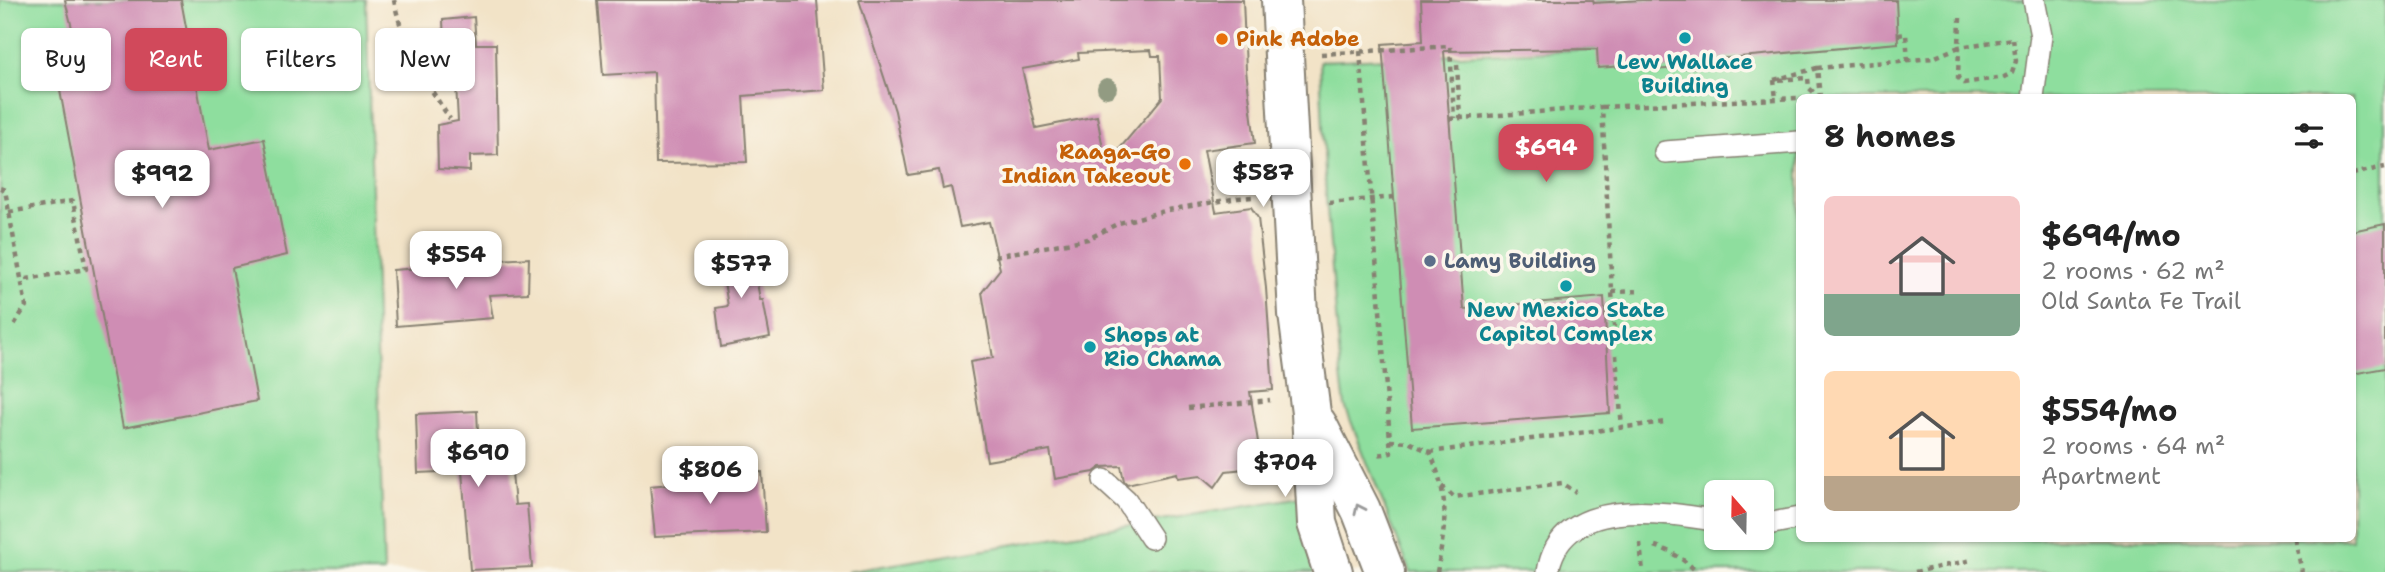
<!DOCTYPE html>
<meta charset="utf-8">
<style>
body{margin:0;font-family:"Shantell Sans",sans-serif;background:#f2f2f2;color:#222;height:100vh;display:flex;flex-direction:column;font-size:26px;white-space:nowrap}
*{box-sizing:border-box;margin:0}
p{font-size:23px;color:#767676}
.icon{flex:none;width:38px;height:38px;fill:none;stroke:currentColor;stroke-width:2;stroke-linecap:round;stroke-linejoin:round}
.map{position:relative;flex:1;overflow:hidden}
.side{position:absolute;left:1796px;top:94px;width:560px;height:448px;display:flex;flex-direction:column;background:#fff;border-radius:10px;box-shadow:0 2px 5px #0004}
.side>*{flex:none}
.top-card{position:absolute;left:21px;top:28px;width:665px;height:63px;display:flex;gap:14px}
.needle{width:46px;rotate:340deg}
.fabs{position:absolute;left:1704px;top:480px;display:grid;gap:14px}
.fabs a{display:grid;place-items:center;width:70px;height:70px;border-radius:10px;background:#fff;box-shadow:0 2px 5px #0004;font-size:35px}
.price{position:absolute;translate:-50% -60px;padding:0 16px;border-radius:14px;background:#fff;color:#222;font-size:23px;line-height:46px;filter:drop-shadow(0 2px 4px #0008)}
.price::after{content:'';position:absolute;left:50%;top:42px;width:21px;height:16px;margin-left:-10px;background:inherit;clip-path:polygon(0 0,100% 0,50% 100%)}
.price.current{background:#d1495b;color:#fff}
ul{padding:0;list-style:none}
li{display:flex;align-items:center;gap:21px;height:175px;padding:0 28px}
li span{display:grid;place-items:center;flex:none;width:196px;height:140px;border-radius:10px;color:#555}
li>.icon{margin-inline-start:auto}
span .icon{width:84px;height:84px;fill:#fffc;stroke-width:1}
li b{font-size:30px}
h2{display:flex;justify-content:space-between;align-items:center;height:84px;padding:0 28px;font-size:30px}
.pill{padding:0 24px;border-radius:10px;background:#fff;box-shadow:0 2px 5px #0004;font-size:24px;line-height:63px}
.pill.current{background:#d1495b;color:#fff}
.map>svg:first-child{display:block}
.green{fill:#8ede9e;stroke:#557d5d;stroke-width:2;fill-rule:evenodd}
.building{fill:#cf8db4;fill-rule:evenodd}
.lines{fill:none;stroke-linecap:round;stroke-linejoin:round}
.service-casing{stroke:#878072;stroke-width:24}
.tertiary-casing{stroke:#878072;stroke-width:42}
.path{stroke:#878072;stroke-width:4.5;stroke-dasharray:5 5;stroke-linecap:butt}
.service{stroke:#fff;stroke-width:21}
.tertiary{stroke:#fff;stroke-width:38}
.tree{fill:#929b82}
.oneway{stroke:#999}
.culture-dot{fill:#0f9aa8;stroke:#fbf7ec;stroke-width:2.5}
.food-dot{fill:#e8710a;stroke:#fbf7ec;stroke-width:2.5}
.service-dot{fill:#5c6f8a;stroke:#fbf7ec;stroke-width:2.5}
.labels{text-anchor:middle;stroke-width:7;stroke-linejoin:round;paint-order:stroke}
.food-label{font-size:21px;font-weight:bold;fill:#c56008;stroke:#fbf7ec;text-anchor:start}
.culture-label{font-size:21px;font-weight:bold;fill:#0d838f;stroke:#fbf7ec}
.service-label{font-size:21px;font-weight:bold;fill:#4e5e75;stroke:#fbf7ec;text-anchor:start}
</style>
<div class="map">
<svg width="2385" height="572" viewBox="0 0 2385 572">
<rect width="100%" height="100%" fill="#fbf7ec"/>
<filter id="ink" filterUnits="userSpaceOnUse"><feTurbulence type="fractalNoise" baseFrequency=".0143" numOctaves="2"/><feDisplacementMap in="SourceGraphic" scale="14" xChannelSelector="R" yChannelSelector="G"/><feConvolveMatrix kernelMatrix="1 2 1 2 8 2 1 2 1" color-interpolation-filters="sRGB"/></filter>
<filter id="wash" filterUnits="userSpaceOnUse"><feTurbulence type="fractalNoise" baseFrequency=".00686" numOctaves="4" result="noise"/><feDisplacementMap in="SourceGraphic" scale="28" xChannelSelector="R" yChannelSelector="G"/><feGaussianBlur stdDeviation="1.57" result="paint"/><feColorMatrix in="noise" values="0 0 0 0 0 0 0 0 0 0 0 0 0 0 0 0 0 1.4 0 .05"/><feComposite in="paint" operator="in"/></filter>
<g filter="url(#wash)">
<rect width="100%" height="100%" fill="#f2e3c7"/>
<g class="green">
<path d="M 0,0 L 366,0 L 384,572 L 0,572 Z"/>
<path d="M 1594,0 L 2385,0 L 2385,572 L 1410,572 L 1345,406 L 1341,375 L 1326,197 L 1320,61 L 1596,49 ZM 1799,98 L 2352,98 L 2352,539 L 1799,539 ZM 1717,492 L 1762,492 L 1762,537 L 1717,537 Z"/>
<path d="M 1301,497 L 1323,572 L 846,572 Z"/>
</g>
<g id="blocks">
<g class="building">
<path d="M 65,0 L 181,0 L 209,150 L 264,139 L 287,255 L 232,268 L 257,401 L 123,428 L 50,37 L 73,32 Z"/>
<path d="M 597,0 L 817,0 L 824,90 L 743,96 L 747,162 L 656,163 L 654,72 L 603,75 Z"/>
<path d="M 859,0 L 1243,0 L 1246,70 L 1255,143 L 1204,150 L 1216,212 L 1251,207 L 1258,218 L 1266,288 L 1273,390 L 1250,392 L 1262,467 L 1226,471 L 1215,487 L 1201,475 L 1178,478 L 1177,473 L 1127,484 L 1124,481 L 1121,466 L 1101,467 L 1094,472 L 1055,479 L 1050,450 L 987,461 L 970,362 L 993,358 L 982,292 L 1000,269 L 989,222 L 960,227 L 951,187 L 943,189 L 939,170 L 908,175 L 895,111 ZM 1151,50 L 1152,56 L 1160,56 L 1162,98 L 1106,165 L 1097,116 L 1036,128 L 1022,69 L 1079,59 L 1078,53 Z"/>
<path d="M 1421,0 L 1593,0 L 1594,3 L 1642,0 L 1896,0 L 1898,43 L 1718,59 L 1718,66 L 1650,70 L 1650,64 L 1598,68 L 1597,49 L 1444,51 L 1464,309 L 1604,297 L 1610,413 L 1412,428 L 1382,44 L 1423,41 Z"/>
<path d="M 474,17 L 476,44 L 496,44 L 498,155 L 470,156 L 470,171 L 438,169 L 437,125 L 458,121 L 455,65 L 445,65 L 443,20 Z"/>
<path d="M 2385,224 L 2385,368 L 2352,374 L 2352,231 Z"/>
<path d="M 751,246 L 760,300 L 763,300 L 770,337 L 721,347 L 716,308 L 728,306 L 719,251 Z"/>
<path d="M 529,258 L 528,293 L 489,295 L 493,318 L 396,326 L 393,270 L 486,263 L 486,261 Z"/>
<path d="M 477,411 L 479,453 L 510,451 L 515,505 L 527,504 L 532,567 L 470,570 L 462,471 L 418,473 L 416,414 Z"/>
<path d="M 762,472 L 766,532 L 655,537 L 650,486 L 711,480 L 711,474 Z"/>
</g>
</g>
</g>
<g filter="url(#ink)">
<use href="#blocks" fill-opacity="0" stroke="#878072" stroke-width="2"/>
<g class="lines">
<g class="service-casing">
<g id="service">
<path d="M 2033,98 L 2041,36 L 2034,0"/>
<path d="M 1665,152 L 1799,142"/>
<path d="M 1104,480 L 1126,500 L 1151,538"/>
<path d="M 1762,525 L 1799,518"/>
<path d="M 1548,572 C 1560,495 1662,511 1717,521"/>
</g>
</g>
<g class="tertiary-casing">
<g id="tertiary">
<path d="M 1281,0 L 1298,314 L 1311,413 L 1317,523 L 1333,572"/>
<path d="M 1317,424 L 1361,510 L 1385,572"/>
</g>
</g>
<g class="path">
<path d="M 394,0 C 402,43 426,83 450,119"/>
<path d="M 1898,35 L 1906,34 L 1908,61"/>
<path d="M 2013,39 L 2016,61 L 2012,73 L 2004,77 L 1964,83 L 1958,78 L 1959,47 Z"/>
<path d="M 1360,51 L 1391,453 L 1376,455"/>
<path d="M 1321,54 L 1450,46 L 1454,118"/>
<path d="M 1457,65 L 1460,118"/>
<path d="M 1774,80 L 1776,99"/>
<path d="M 1809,98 L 1820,98 L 1809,88 L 1808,78 L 1774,80 L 1817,68"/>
<path d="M 1820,98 L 1817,68 L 1933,58 L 1959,47 L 1960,18"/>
<path d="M 1602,107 L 1799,98"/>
<path d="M 1449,119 L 1602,107 L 1614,327"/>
<path d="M 2352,174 L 2385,167"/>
<path d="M 0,188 L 5,190 L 26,306 L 14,325"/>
<path d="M 1329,203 L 1394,197"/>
<path d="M 9,212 L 73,201 L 86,269 L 21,280"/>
<path d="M 995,256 L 1088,239 L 1119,223 L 1168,210 L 1238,198 L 1253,197"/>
<path d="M 1612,292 L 1641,291"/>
<path d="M 1616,355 L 1622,428"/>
<path d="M 1188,408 L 1270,400"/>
<path d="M 1390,441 L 1408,442 L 1430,452 C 1450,500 1446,522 1437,572"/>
<path d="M 1430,452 L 1665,422"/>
<path d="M 1442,486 L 1454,497 L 1562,483 L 1576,492"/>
<path d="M 2295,539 L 2302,572"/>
<path d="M 1640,543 L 1643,572"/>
<path d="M 1655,546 C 1671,551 1685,560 1697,572"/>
<path d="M 1915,572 L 1972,560"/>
</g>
<use href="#service" class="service"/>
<use href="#tertiary" class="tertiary"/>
</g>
<circle class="tree" cx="1107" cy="88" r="10"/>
<defs><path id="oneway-chevron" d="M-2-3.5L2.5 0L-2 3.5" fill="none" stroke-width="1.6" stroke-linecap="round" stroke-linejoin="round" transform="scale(1.75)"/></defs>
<use class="oneway" href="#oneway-chevron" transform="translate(1359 509) rotate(-115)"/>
</g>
<g class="culture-dot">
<circle cx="1685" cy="38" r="7"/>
<circle cx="1566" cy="286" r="7"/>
<circle cx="1090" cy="347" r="7"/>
</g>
<g class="food-dot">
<circle cx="1222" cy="39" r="7"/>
<circle cx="1185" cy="164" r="7"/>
</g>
<circle class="service-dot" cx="1430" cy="261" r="7"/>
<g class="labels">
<g class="food-label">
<text x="1236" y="46">Pink Adobe</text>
<text x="1171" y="159" text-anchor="end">Raaga-Go<tspan x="1171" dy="24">Indian Takeout</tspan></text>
</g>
<g class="culture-label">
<text x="1685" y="69">Lew Wallace<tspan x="1685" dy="24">Building</tspan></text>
<text x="1566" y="317">New Mexico State<tspan x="1566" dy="24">Capitol Complex</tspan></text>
<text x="1104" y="342" text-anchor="start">Shops at<tspan x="1104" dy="24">Rio Chama</tspan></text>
</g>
<g class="service-label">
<text x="1444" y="268">Lamy Building</text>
</g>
</g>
</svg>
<div class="fabs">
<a><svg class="needle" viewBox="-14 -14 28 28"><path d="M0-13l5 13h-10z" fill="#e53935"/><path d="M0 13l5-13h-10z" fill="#767676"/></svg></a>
</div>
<b class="price current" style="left:1546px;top:184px">$694</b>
<b class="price" style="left:1263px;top:209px">$587</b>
<b class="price" style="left:162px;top:210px">$992</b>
<b class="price" style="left:456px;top:291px">$554</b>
<b class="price" style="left:741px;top:300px">$577</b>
<b class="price" style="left:478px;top:489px">$690</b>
<b class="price" style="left:1285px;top:499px">$704</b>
<b class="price" style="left:710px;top:506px">$806</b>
<div class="top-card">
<a class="pill">Buy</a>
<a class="pill current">Rent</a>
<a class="pill">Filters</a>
<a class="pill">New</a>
</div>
<section class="side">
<h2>8 homes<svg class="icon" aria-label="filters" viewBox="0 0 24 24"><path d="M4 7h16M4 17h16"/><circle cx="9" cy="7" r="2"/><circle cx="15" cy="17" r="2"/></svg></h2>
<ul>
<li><span style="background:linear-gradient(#f6c9c9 70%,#7fa58c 0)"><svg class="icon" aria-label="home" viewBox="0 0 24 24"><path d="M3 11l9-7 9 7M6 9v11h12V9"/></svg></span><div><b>$694/mo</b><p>2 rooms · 62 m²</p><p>Old Santa Fe Trail</p></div></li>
<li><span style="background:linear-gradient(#ffd9b3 75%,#b9a48a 0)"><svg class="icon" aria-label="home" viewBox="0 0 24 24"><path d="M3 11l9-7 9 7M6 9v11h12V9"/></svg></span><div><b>$554/mo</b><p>2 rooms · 64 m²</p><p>Apartment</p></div></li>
</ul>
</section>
</div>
